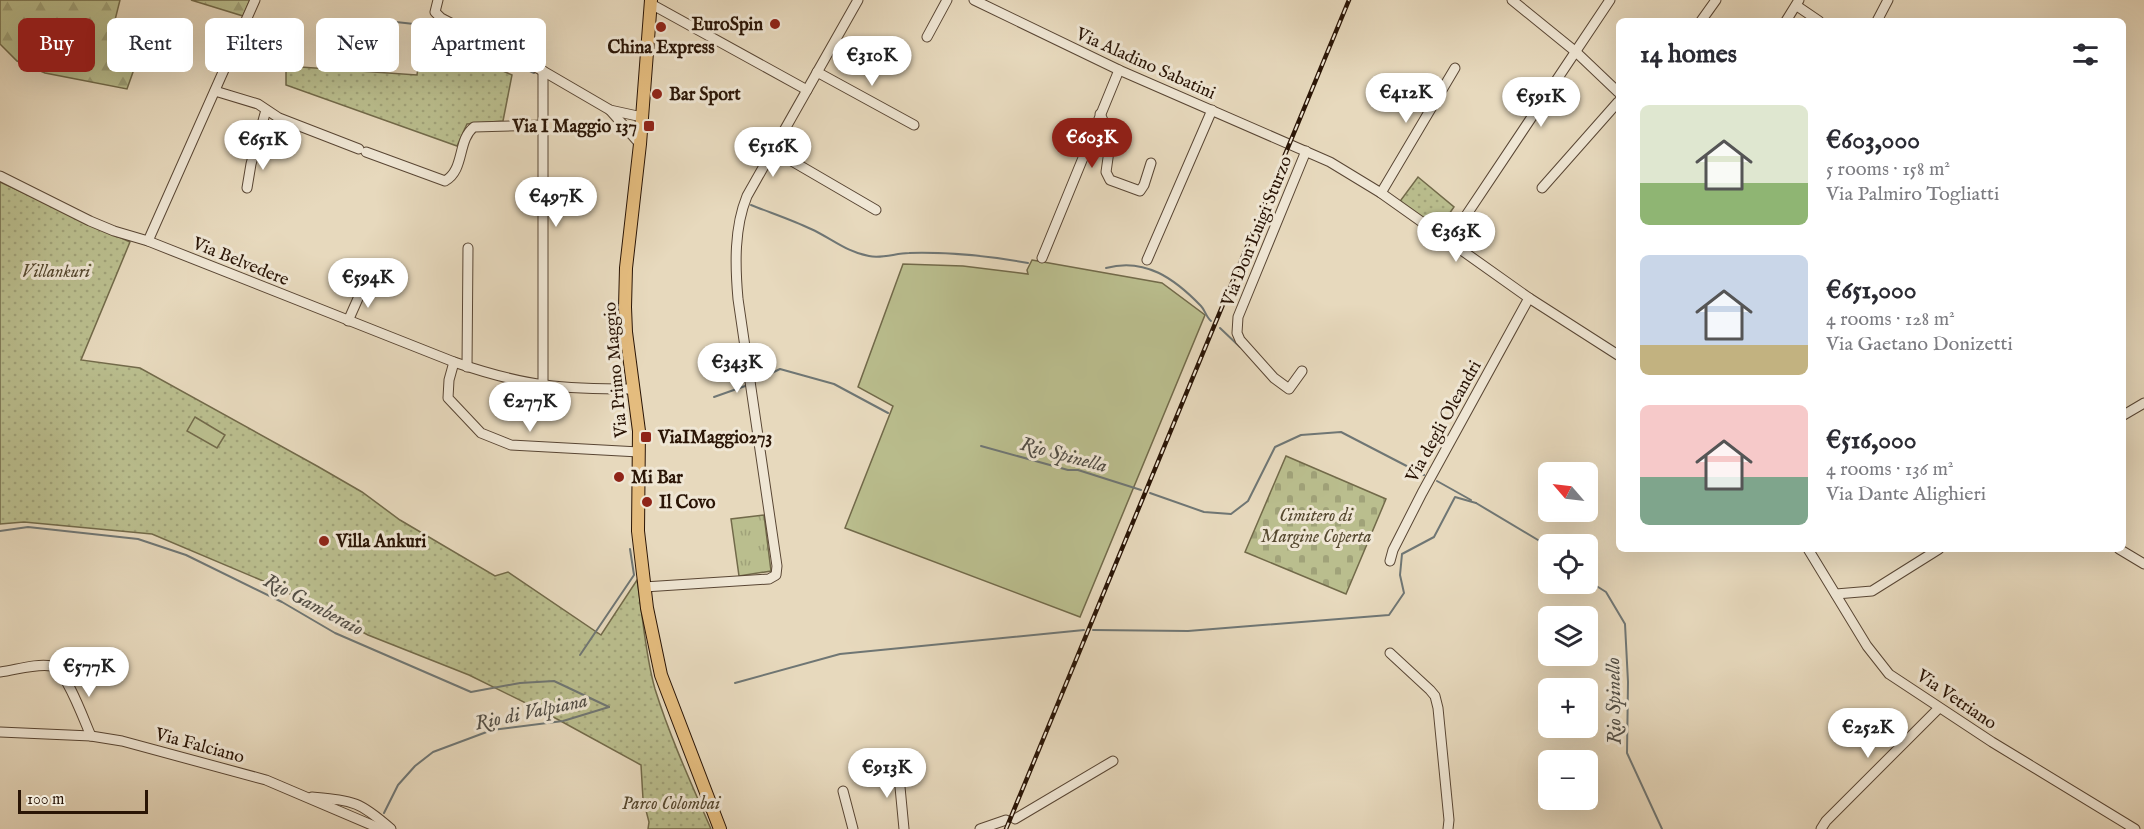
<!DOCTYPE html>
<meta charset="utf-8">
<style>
body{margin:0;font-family:"IM FELL English",serif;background:#f7f7f7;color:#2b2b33;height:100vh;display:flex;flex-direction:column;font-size:22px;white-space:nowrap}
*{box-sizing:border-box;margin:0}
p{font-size:20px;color:#7c7c81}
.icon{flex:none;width:33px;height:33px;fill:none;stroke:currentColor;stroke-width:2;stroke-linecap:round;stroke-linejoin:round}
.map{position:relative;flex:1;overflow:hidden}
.side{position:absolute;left:1616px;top:18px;width:510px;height:534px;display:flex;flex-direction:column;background:#fff;border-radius:9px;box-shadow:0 6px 24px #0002}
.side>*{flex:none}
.banner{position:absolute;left:18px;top:18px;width:570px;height:54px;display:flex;gap:12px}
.needle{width:39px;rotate:298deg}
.tools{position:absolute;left:1538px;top:462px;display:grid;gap:12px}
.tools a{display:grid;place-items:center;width:60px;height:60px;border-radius:9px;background:#fff;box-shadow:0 6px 24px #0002;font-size:30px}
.scale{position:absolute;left:18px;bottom:15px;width:130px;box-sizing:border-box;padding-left:6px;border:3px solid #2a1506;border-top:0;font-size:16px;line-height:21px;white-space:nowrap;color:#2a1506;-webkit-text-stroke:4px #efe6d4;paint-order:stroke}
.price{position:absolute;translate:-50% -51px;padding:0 14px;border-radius:21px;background:#fff;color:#222;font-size:20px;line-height:39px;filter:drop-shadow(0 2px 3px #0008)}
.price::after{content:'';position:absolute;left:50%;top:36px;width:18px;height:14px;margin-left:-9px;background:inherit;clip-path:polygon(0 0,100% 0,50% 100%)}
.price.on{background:#8f2418;color:#fff}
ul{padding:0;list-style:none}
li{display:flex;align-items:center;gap:18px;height:150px;padding:0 24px}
li span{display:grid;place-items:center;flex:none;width:168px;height:120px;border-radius:9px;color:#555}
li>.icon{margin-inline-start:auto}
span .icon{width:72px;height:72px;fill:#fffc;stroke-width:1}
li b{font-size:26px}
h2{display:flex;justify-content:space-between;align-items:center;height:72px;padding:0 24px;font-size:26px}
.pill{padding:0 21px;border-radius:9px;background:#fff;box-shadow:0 6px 24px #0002;font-size:21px;line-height:54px}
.pill.on{background:#8f2418;color:#fff}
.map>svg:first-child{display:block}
.grass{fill:url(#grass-tufts);stroke:#726a4a;stroke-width:1.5}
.forest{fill:url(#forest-firs);stroke:#726a4a;stroke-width:1.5}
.cemetery{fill:url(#cemetery-stones);stroke:#726a4a;stroke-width:1.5}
.park{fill:url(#park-dots);stroke:#726a4a;stroke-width:1.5}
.pitch{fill:#babe8e;stroke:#726a4a;stroke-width:1.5}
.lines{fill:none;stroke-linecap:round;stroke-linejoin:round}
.stream{stroke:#6f7674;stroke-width:2}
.minor-casing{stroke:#594634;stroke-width:11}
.major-casing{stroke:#2a1506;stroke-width:14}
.minor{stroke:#efe6d4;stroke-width:9}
.major{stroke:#e4bc7e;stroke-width:12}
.rail-casing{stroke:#2a1506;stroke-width:4.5}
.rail{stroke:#efe6d4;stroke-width:2;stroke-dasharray:7;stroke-linecap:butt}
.poi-dot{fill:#8f2418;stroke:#efe6d4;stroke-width:2}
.labels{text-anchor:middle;stroke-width:6;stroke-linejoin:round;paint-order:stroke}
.poi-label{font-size:18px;font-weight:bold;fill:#2a1506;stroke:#efe6d4;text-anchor:start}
.street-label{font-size:18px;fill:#2a1506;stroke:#efe6d4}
.park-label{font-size:18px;font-style:italic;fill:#55482f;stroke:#efe6d4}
.water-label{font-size:20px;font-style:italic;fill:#524e46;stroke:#efe6d4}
</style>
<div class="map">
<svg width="2144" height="829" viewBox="0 0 2144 829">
<defs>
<pattern id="grass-tufts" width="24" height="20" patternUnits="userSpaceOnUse" patternTransform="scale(1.5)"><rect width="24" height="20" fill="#babe8e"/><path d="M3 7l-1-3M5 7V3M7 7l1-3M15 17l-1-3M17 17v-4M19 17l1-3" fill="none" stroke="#a0a279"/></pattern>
<pattern id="forest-firs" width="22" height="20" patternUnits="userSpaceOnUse" patternTransform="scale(1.5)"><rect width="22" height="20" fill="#babe8e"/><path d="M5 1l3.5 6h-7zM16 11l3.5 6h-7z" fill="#a0a279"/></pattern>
<pattern id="cemetery-stones" width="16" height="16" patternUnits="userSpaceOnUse" patternTransform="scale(1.5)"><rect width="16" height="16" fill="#babe8e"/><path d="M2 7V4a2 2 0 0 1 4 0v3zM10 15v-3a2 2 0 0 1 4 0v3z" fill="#a0a279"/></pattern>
<pattern id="park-dots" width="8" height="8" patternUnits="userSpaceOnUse" patternTransform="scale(1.5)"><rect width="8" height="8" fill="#babe8e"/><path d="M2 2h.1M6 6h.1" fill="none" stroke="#a0a279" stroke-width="1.8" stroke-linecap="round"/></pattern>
</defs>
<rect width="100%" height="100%" fill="#e7d9bd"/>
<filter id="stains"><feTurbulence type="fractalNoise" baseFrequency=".00333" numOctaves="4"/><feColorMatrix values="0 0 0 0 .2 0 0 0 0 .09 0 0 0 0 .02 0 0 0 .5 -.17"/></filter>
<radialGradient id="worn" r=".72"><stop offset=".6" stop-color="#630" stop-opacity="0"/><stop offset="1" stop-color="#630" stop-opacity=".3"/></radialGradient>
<path class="grass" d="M 764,515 L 771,571 L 739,576 L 731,519 Z"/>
<g class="forest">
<path d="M 0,0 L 120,0 L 110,40 L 133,72 L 127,89 L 45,73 L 17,61 L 0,44 Z"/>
<path d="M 191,0 L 250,0 L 243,16 Z"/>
</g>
<path class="cemetery" d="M 1286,456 L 1386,499 L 1346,594 L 1245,552 Z"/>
<g class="park">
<path d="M 422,35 L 512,75 L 503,121 L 467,124 L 457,146 L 286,85 L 286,66 L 417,75 Z"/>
<path d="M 1418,177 L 1454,207 L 1447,217 L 1456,225 L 1448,234 L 1442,233 L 1398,204 Z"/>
<path d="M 0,182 L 130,242 L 81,360 L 140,368 L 317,466 L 362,492 L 400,520 L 495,576 L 508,572 L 601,635 L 637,580 C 643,616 645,654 655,689 C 670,737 691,783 711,829 L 648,829 L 649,822 L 643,799 L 641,765 L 546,713 L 469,675 L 368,635 L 275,586 L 152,534 L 24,522 L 0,524 Z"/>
</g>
<g class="pitch">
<path d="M 1032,260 L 1162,283 L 1205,315 L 1080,617 L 845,528 L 893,406 L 858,387 L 903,264 L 963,266 L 1028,274 L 1027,270 Z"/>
<path d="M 195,417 L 225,435 L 217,448 L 187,431 Z"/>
</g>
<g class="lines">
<g class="stream">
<path d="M 332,22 L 362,23 L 387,21 L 423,25 L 472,44 L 534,73"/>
<path d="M 751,205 C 771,213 792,220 811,229 C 831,238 846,252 869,256 C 882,259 896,253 909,253 C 948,252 990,256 1028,263"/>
<path d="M 1106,268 C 1145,257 1175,279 1201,306 C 1205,310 1206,317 1211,321"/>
<path d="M 1220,328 L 1240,347"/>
<path d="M 753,382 L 780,369 L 834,384 L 888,413"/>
<path d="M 714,397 L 748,385"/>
<path d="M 981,446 L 1068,470 L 1078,470 L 1141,490"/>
<path d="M 1437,481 L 1471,500"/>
<path d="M 1150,493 L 1204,512 L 1231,514 L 1248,501 L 1275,447 L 1301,435 L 1341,432 L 1424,475"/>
<path d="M 1476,503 L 1543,543 L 1548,549"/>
<path d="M 0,531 L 28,527 L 138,539 L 186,555 L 282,602 L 335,633 L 471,692 L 520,683 L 554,681 L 609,707"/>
<path d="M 1587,580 L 1606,592 L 1625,624 L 1628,682 L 1627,753 L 1662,829"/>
<path d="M 1093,630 L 1188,631 L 1389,615 L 1404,593 L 1400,575 L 1402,554 L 1434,537 L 1455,497 L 1476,503"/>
<path d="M 580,655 L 634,575 L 630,549"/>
<path d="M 735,683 L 840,654 L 1084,630"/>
<path d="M 384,813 L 398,785 L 415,766 L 433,752 L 492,730 L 563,721 L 609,707"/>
</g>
<g class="minor-casing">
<g id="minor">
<path d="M 438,0 L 435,12 L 441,18 L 543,71 L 610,110 L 642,117"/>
<path d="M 974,0 L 1119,70 L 1330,162 L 1381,193 L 1529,298 L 1618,355"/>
<path d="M 1512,0 L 1576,52 L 1618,92"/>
<path d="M 651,4 L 807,90"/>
<path d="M 1797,6 L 1819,21"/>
<path d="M 1701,21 L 1716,0"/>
<path d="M 1786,21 L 1799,0"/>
<path d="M 1877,21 L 1888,0"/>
<path d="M 927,37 L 947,0"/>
<path d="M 543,71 L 543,385"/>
<path d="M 817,72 L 914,125"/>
<path d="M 215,91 L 258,104 L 279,118 L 359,149"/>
<path d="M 610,110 L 640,144"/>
<path d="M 1100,114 L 1111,137 L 1106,172 L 1110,180 L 1140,191 L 1144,185 L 1151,163"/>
<path d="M 773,150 L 876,210"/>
<path d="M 366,152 L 445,181 C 465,170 457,140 474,127 L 543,125"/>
<path d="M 0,176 L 90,221 L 114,231 L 148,241 L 454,362 C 483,372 514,381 545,385 C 574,389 604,389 633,389"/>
<path d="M 247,188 L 251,164 L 266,110"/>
<path d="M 1542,188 L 1618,102"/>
<path d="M 1381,193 L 1455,68"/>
<path d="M 148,241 L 255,0"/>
<path d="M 1449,241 L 1610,0"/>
<path d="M 1042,258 L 1119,70"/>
<path d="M 1147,260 L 1212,110"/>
<path d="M 348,321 L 364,285"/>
<path d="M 454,362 L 449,380 L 448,398 L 481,433 L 511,445 L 639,452"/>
<path d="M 467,367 L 468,248"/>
<path d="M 1302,371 L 1289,389 L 1274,378 L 1240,340 L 1237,333 L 1238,317 L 1306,151"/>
<path d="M 2122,416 L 2144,403"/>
<path d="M 1808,549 L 1867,646 L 1889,674 L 1992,742 L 2135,829"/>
<path d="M 2119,549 L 2144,564"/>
<path d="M 1390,561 L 1393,550 L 1422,493 L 1529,298"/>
<path d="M 644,587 L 769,579 L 776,575 L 777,566 L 738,299 C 735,265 734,228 747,196 L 858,0"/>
<path d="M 1836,594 L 1872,591 L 1939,549"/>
<path d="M 1390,653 L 1430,690 L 1435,696 L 1438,708 L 1449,820 L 1448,829"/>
<path d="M 0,672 C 16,670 36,663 52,666 C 66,669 85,723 91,736"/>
<path d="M 0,732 L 91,736 L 122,741 L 266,780 L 381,829"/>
<path d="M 898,766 L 904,829"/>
<path d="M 843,791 L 853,829"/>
<path d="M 312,797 C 354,801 359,801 391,829"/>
<path d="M 1015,819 L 1113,761"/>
<path d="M 980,829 L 1006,820"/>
<path d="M 1821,829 L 1826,821 L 1939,708"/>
</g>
</g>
<g class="major-casing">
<path id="major" d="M 651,0 L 640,144 L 626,268 L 625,307 L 626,332 L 639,431 L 638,531 L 647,608 L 661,675 L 720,829"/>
</g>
<use href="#minor" class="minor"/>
<use href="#major" class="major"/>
<g class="rail-casing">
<path id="rail" d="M 1006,829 L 1349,0"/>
</g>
<use href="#rail" class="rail"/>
</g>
<g class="poi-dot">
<circle cx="775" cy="24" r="6"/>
<circle cx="661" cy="27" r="6"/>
<circle cx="657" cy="94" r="6"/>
<rect x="643" y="120" width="12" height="12" rx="3"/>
<rect x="640" y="431" width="12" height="12" rx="3"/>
<circle cx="619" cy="477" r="6"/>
<circle cx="647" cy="502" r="6"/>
<circle cx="324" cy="541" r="6"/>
</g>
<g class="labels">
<g class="poi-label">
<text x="763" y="30" text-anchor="end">EuroSpin</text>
<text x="661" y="53" text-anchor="middle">China Express</text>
<text x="669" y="100">Bar Sport</text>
<text x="637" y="132" text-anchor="end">Via I Maggio 137</text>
<text x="658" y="443">ViaIMaggio273</text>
<text x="631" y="483">Mi Bar</text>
<text x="659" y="508">Il Covo</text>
<text x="336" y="547">Villa Ankuri</text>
</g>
<g class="street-label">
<text transform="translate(1146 63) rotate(24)" y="6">Via Aladino Sabatini</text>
<text transform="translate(1256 231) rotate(-68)" y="6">Via Don Luigi Sturzo</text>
<text transform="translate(241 261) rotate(22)" y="6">Via Belvedere</text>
<text transform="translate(615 370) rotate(-95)" y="6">Via Primo Maggio</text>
<text transform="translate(1443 421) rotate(-61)" y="6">Via degli Oleandri</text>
<text transform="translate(1957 699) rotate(34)" y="6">Via Vetriano</text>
<text transform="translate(200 745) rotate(15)" y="6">Via Falciano</text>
</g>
<g class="park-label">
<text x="56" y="277">Villankuri</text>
<text x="1316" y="521">Cimitero di<tspan x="1316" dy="21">Margine Coperta</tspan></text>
<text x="671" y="809">Parco Colombai</text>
</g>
<g class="water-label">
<text transform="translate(1064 454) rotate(15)" y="7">Rio Spinella</text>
<text transform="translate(314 604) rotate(28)" y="7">Rio Gamberaio</text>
<text transform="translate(1613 701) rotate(-91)" y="7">Rio Spinello</text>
<text transform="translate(531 711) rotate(-12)" y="7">Rio di Valpiana</text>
</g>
</g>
<rect width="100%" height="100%" filter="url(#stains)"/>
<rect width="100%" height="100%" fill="url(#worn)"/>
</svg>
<div class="tools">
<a><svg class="needle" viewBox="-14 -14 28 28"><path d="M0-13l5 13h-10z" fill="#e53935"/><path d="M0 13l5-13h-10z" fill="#7c7c81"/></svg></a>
<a><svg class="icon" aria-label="locate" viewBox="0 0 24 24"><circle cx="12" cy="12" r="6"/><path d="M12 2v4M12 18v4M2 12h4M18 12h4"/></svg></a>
<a><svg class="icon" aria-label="layers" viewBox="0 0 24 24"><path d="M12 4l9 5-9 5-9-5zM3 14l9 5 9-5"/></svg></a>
<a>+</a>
<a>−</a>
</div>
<div class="scale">100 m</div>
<b class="price" style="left:872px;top:87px">€310K</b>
<b class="price" style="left:1406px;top:124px">€412K</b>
<b class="price" style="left:1541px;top:128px">€591K</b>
<b class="price on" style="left:1092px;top:169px">€603K</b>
<b class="price" style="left:263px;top:171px">€651K</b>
<b class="price" style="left:773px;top:178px">€516K</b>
<b class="price" style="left:556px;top:228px">€497K</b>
<b class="price" style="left:1456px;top:263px">€363K</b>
<b class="price" style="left:368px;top:309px">€594K</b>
<b class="price" style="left:737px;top:394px">€343K</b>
<b class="price" style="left:530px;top:433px">€277K</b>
<b class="price" style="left:89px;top:698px">€577K</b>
<b class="price" style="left:1868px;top:759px">€252K</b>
<b class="price" style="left:887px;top:799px">€913K</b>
<div class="banner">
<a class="pill on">Buy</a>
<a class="pill">Rent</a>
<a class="pill">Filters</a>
<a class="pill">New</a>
<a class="pill">Apartment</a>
</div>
<section class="side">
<h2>14 homes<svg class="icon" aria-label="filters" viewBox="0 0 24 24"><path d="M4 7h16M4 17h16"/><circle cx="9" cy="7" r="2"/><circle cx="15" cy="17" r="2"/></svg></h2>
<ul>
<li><span style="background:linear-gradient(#dfe7d0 65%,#8fb573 0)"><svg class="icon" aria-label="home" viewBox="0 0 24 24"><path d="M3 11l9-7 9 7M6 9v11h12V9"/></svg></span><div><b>€603,000</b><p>5 rooms · 158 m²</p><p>Via Palmiro Togliatti</p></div></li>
<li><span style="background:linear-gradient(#c9d6e8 75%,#c2b280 0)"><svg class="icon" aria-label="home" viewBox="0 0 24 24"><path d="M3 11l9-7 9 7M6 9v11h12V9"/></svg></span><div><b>€651,000</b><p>4 rooms · 128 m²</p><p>Via Gaetano Donizetti</p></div></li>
<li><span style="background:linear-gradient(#f6c9c9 60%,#7fa58c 0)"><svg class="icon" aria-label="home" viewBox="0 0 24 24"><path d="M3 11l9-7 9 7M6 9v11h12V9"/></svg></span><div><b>€516,000</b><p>4 rooms · 136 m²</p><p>Via Dante Alighieri</p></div></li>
</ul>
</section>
</div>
